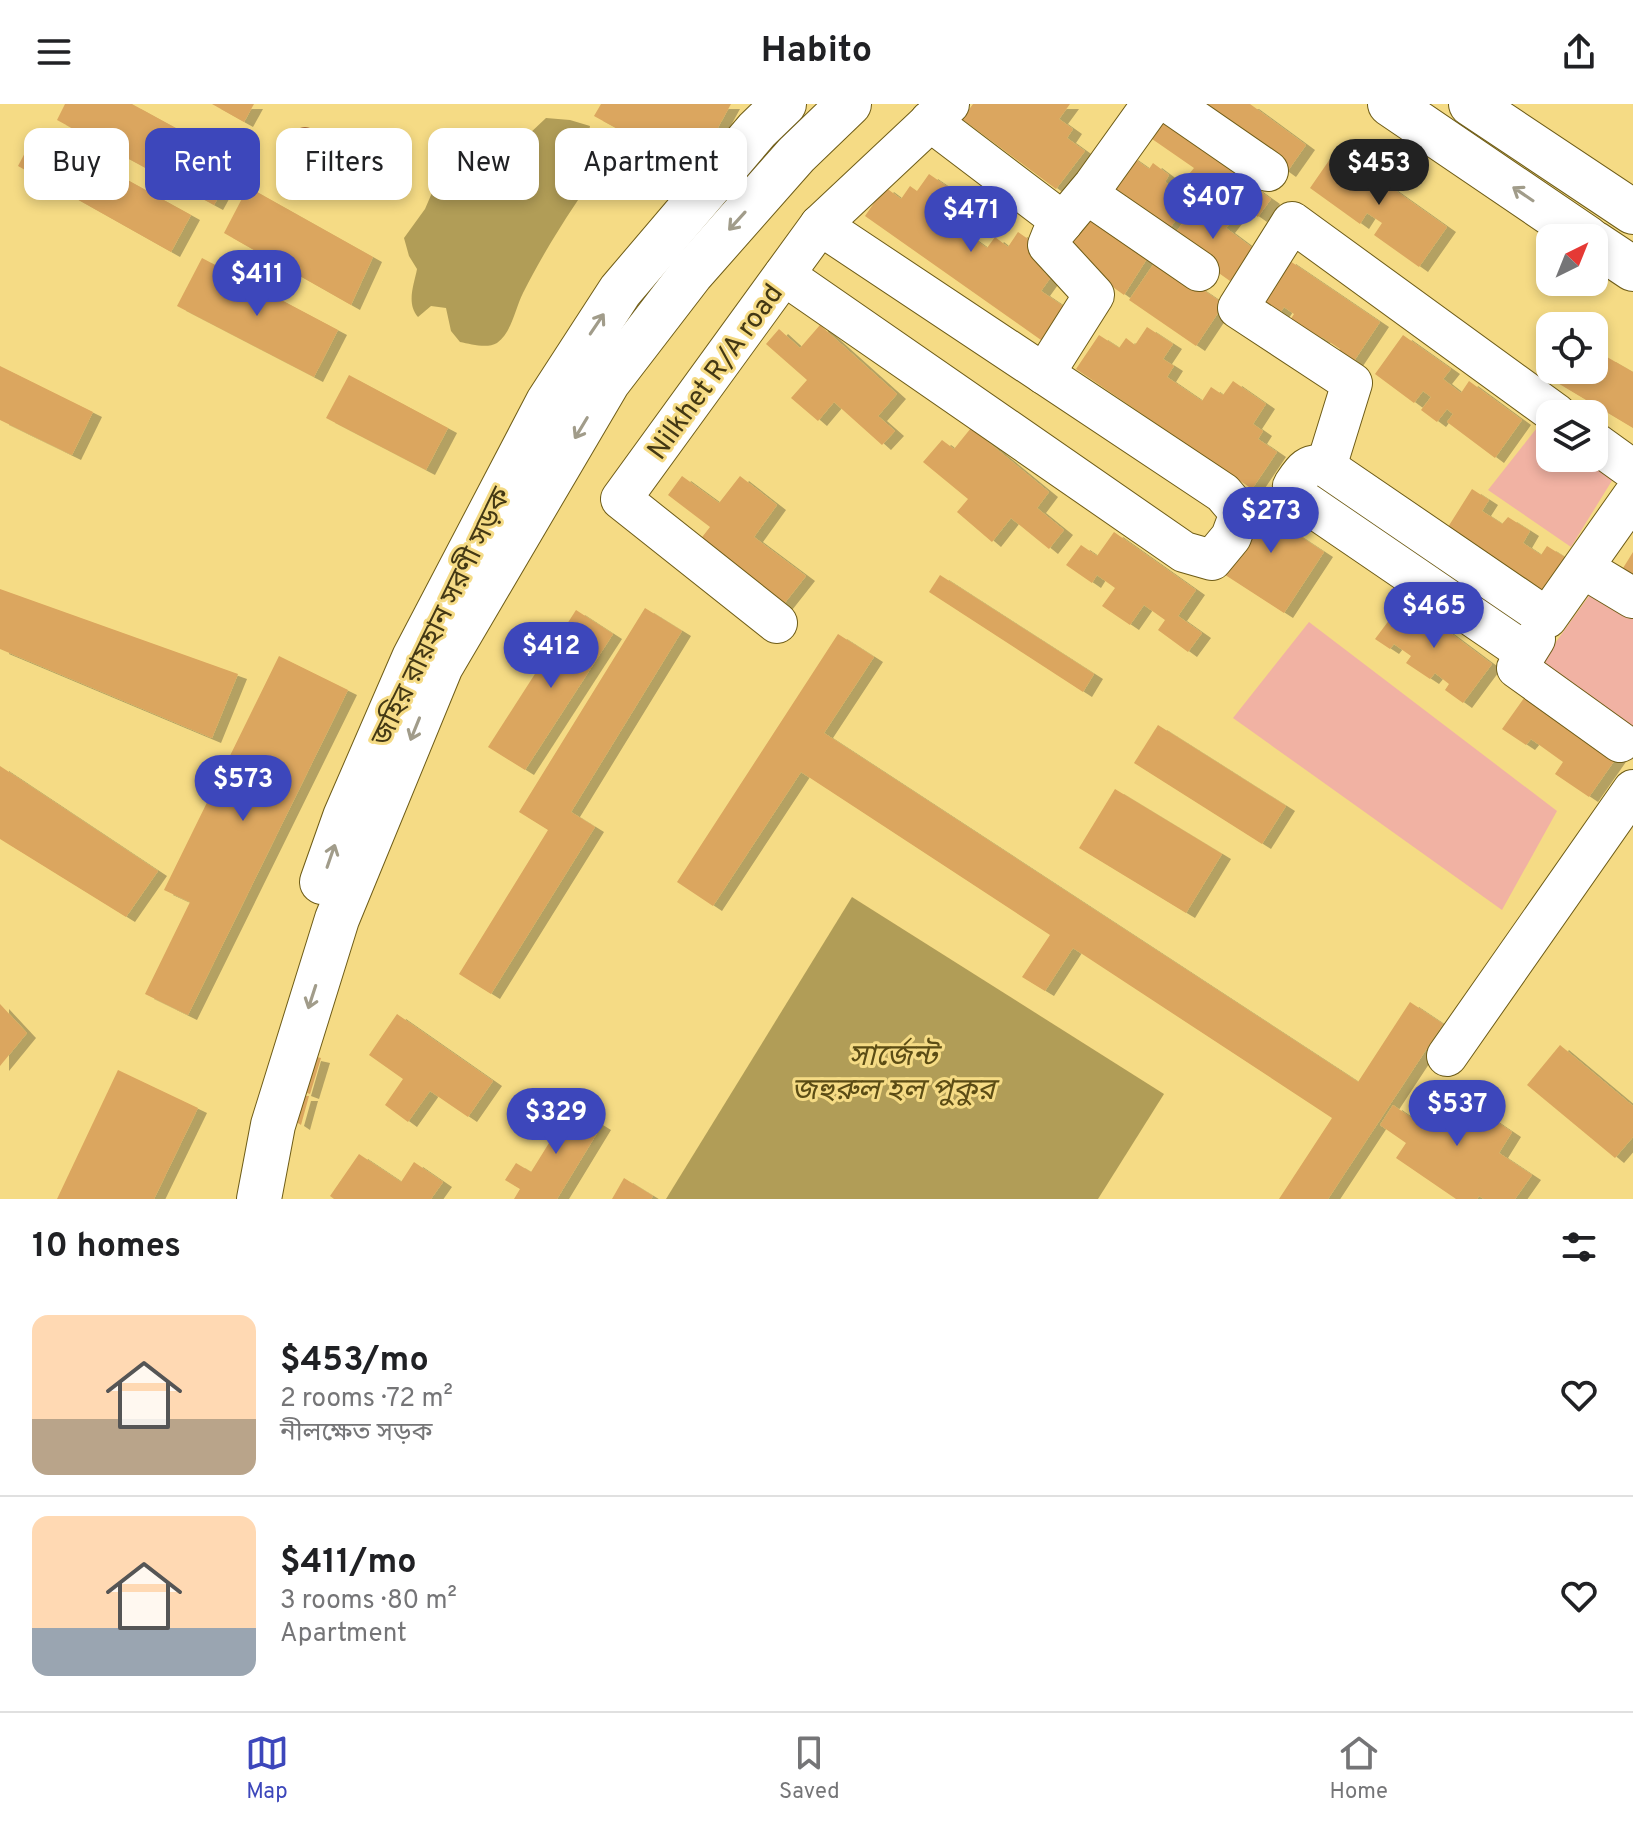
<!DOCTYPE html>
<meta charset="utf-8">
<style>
body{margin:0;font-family:Overpass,"Noto Sans Bengali",sans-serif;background:#f6f6f6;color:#202124;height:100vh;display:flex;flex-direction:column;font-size:30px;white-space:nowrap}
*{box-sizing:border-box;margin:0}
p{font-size:26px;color:#757577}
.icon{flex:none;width:44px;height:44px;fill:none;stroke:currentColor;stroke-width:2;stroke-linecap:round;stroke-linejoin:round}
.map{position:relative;height:1095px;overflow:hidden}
.sheet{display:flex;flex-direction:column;background:#fff;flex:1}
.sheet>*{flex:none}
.top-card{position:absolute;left:24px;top:24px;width:800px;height:72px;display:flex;gap:16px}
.needle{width:52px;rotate:43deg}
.buttons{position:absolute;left:1536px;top:120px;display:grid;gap:16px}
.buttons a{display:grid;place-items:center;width:72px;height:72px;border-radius:16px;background:#fff;box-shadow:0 4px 12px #0003;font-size:40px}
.price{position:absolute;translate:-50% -68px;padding:0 18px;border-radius:28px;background:#3d47bb;color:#fff;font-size:26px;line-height:52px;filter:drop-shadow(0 2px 4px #0008)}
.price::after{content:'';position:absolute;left:50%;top:48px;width:24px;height:18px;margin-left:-12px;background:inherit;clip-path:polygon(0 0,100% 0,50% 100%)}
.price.selected{background:#222;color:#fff}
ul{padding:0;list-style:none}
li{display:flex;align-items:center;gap:24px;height:200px;padding:0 32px}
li+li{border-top:2px solid #e0e0e0}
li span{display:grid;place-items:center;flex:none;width:224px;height:160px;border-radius:16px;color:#555}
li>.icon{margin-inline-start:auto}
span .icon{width:96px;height:96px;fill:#fffc;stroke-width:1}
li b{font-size:34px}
h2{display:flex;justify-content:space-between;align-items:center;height:96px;padding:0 32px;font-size:34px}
.chip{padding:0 28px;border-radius:16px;background:#fff;box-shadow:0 4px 12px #0003;font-size:28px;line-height:72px}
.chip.selected{background:#3d47bb;color:#fff}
header{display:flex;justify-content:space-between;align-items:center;height:104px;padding:0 32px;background:#fff;font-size:36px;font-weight:700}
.menu{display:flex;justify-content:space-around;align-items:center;height:112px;border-top:2px solid #e0e0e0;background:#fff;font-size:22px;color:#757577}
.menu a{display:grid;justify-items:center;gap:4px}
.menu .selected{color:#3d47bb}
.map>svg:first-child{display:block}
.green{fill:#f1b2a3}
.water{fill:#b19d57}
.building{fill:#dba65e;filter:url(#shadow)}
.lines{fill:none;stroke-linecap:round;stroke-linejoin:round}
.minor-casing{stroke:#6e5c17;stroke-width:42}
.major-casing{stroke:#6e5c17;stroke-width:46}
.minor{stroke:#fff;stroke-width:40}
.major{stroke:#fff;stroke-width:44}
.tree{fill:#a96e3e}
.oneway{stroke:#a19c8a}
.labels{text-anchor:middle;stroke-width:6;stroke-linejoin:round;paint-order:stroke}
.street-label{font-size:28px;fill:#433814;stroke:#f5db85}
.water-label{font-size:30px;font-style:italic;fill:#5b4c15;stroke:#f5db85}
</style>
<header><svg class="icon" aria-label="menu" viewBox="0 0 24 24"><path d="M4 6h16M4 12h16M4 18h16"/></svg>Habito<svg class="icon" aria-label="share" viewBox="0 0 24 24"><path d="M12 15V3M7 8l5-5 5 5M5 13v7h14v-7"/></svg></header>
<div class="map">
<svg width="1633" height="1095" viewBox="0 0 1633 1095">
<defs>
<filter id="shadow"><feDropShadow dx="9" dy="5" stdDeviation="0" flood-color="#0004"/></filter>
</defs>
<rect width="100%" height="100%" fill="#f5db85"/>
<g class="green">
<path d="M 1540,320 L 1550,327 L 1550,354 L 1586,354 L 1613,375 L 1571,443 L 1488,386 Z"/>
<path d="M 1596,482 L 1633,509 L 1633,628 L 1538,563 Z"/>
<path d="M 1309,518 L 1557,707 L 1502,806 L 1233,614 Z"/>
</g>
<g class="water">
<path d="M 546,14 L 570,16 L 590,22 L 588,32 L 609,51 C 578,95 547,141 523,189 C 515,205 512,228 497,239 C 487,245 471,240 460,238 L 451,227 L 446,204 L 431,202 L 418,213 C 406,199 414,181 417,165 L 409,152 L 404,134 L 425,105 L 441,68 L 476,61 L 489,44 L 489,33 L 503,28 L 528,31 Z"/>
<path d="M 852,793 L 1164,990 L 1098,1095 L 666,1095 Z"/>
</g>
<g class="building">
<path d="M 65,0 L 132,0 L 238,58 L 214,101 L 57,16 Z"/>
<path d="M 212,0 L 254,0 L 244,18 Z"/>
<path d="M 601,0 L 731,0 L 694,67 L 594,12 Z"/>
<path d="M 973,0 L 1070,0 L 1059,15 L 1073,25 L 1067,34 L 1085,47 L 1056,85 L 962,15 Z"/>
<path d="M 1193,0 L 1250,0 L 1306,41 L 1287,68 Z"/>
<path d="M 1155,10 L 1222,53 L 1219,58 L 1271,95 L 1258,113 L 1206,76 L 1203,80 L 1189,70 L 1194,64 L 1142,28 Z"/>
<path d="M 37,26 L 191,111 L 171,148 L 18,62 Z"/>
<path d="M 1337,45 L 1447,123 L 1419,163 L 1374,131 L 1382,119 L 1367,109 L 1360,120 L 1310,84 Z"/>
<path d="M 1129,51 L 1149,65 L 1153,59 L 1169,71 L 1165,78 L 1190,96 L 1166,130 L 1103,85 Z"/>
<path d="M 929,70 L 961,92 L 954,103 L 965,111 L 957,123 L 987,144 L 995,133 L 1008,143 L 1018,128 L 1055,154 L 1044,169 L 1051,173 L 1041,187 L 1063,202 L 1041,236 L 865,112 L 885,83 L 901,95 L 910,82 L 917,87 Z"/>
<path d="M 248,83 L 373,153 L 351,201 L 224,129 Z"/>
<path d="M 1198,98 L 1219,113 L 1223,108 L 1233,115 L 1226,124 L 1254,145 L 1230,177 L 1171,135 Z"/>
<path d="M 1088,109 L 1150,150 L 1124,191 L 1061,146 Z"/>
<path d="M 202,154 L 338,226 L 314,273 L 177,202 Z"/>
<path d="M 1157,155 L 1224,200 L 1196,242 L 1129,196 Z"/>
<path d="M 1287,155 L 1380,218 L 1350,263 L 1335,253 L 1340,245 L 1322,233 L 1316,241 L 1287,221 L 1294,210 L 1284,203 L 1274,218 L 1254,204 Z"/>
<path d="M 820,221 L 897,290 L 878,312 L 895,327 L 882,341 L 834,298 L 818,317 L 791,294 L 807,276 L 766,240 L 779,225 L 800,244 Z"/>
<path d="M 1147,223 L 1173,240 L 1163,255 L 1174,262 L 1167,273 L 1202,297 L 1211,283 L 1223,291 L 1233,277 L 1266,300 L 1253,320 L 1263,327 L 1258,335 L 1277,348 L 1252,385 L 1076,265 L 1099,231 L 1119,244 L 1126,234 L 1135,241 Z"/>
<path d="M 1403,231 L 1451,265 L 1443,275 L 1461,289 L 1469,277 L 1522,316 L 1495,354 L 1447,318 L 1453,310 L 1447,305 L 1437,318 L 1421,306 L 1431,293 L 1423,287 L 1414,299 L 1375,270 Z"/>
<path d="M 1607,253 L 1633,268 L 1633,324 L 1556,278 L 1563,266 L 1594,266 L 1594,261 L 1600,264 Z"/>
<path d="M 0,262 L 93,308 L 72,351 L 0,316 Z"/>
<path d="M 349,271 L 448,324 L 426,366 L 326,314 Z"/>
<path d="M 971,324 L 1049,388 L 1037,404 L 1064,426 L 1049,445 L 1011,414 L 992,438 L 957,408 L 968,395 L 923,358 L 942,336 L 954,345 Z"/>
<path d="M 682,372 L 719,399 L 740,372 L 777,401 L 754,433 L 806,472 L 776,510 L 692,446 L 710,423 L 668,391 Z"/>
<path d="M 1472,385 L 1489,396 L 1482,407 L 1502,420 L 1508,413 L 1530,427 L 1523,439 L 1541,451 L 1547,442 L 1566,454 L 1541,493 L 1443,431 Z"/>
<path d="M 1267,388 L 1297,407 L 1286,423 L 1324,448 L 1284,509 L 1216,465 Z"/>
<path d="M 1114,428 L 1196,486 L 1178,512 L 1202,529 L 1188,548 L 1158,526 L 1165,516 L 1144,501 L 1130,521 L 1102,502 L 1115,484 L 1097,471 L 1092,479 L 1066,461 L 1081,441 L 1097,452 Z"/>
<path d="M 1633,448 L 1633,478 L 1620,469 Z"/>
<path d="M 940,471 L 1094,570 L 1083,588 L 929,488 Z"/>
<path d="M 0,485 L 238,570 L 212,634 L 0,545 Z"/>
<path d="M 1405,495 L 1492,560 L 1463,599 L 1445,586 L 1449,580 L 1435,569 L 1430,575 L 1406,559 L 1411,552 L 1394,540 L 1390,545 L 1375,535 Z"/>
<path d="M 645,504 L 682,527 L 571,708 L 595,723 L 491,890 L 459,870 L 548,726 L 519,708 Z"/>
<path d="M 576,506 L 613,530 L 525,666 L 488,643 Z"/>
<path d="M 838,530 L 874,553 L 824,629 L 1358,978 L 1410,898 L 1443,920 L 1328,1095 L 1279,1095 L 1332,1014 L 1073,844 L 1045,887 L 1022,873 L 1050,831 L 801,668 L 713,802 L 677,778 Z"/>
<path d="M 279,552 L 348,586 L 188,911 L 145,890 L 190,798 L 164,786 Z"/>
<path d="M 1529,587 L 1619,650 L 1589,693 L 1555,670 L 1563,658 L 1531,635 L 1526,641 L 1502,625 Z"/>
<path d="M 1158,621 L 1286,702 L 1262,740 L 1134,659 Z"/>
<path d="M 0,662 L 158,767 L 126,813 L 0,735 Z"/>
<path d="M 1115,685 L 1222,750 L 1186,809 L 1079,744 Z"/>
<path d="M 0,900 L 27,929 L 0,962 Z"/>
<path d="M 397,910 L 493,977 L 468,1013 L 430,987 L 408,1018 L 385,1001 L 403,975 L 369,951 Z"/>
<path d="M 1560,941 L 1633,1002 L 1633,1033 L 1615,1054 L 1527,981 Z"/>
<path d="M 312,952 L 321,954 L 310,990 L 302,987 Z"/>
<path d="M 118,966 L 198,1004 L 154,1095 L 57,1095 Z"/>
<path d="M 1438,978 L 1512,1028 L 1499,1049 L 1532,1071 L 1515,1095 L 1484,1095 L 1479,1092 L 1477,1095 L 1456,1095 L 1396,1054 L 1406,1039 L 1380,1021 L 1393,1001 L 1413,1015 Z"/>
<path d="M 302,992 L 309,992 L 301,1021 L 295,1017 Z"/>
<path d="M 570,1001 L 602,1021 L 557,1095 L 514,1095 L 520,1085 L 505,1076 L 516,1059 L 531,1068 L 554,1031 L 539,1022 L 548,1007 L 561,1015 Z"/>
<path d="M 359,1050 L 401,1078 L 414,1058 L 443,1078 L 431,1095 L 334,1095 L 330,1092 Z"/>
<path d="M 624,1074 L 653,1092 L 651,1095 L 612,1095 Z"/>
</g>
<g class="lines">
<g class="minor-casing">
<g id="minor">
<path d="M 1171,0 L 1268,67"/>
<path d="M 930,17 L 1063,118 L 1094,81 L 1152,0"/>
<path d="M 1087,90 L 1199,167"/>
<path d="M 784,171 L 1184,448 L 1212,456 L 1231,433 L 1240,409 L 1223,389 L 820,121"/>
<path d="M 1044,270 L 1094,191 L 1048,141 L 1052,131 L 1063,118"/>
<path d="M 1594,338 L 1633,366"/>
<path d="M 1326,363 L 1352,279 L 1238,204 L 1292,118 L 1556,310"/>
<path d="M 1583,464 L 1633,494"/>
<path d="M 777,519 L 621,395 L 820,121 L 949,0"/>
<path d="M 1535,535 L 1517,564 L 1620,638"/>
<path d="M 1526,549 L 1299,394 L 1293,382 C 1302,368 1308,357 1326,363 L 1547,514 L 1633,392"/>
<path d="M 1447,952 L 1633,686"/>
</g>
</g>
<g class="major-casing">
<g id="major">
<path d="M 1390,0 L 1587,134"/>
<path d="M 1471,0 L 1633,108"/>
<path d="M 1594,139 L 1633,165"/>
<path d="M 322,778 L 345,713 L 414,554 L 548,298 L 620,187 L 757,26 L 784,0"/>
<path d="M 259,1095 L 273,1021 L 337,815 L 441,562 L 608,278 L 691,170 L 796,51 L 849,0"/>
</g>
</g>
<use href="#minor" class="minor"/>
<use href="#major" class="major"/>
</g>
<circle class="tree" cx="305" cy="34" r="11"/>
<defs><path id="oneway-shaft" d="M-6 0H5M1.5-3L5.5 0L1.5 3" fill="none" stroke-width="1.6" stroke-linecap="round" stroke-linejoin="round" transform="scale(2)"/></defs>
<g class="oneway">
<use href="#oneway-shaft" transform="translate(1523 90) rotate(-146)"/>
<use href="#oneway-shaft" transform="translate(737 117) rotate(132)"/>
<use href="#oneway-shaft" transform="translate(597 220) rotate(-56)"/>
<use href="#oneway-shaft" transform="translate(581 324) rotate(121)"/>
<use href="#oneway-shaft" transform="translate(415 625) rotate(112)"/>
<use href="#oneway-shaft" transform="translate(331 752) rotate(-71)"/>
<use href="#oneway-shaft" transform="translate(312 893) rotate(108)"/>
</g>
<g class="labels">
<g class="street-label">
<text transform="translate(714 267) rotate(-54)" y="10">Nilkhet R/A road</text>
<text transform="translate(440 512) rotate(-64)" y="10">জহির রায়হান সরণী সড়ক</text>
</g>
<g class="water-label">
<text x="893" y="961">সার্জেন্ট<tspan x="893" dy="34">জহুরুল হল পুকুর</tspan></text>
</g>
</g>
</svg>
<div class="buttons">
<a><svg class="needle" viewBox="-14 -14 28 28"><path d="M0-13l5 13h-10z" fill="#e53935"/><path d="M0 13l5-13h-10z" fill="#757577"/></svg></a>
<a><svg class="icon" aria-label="locate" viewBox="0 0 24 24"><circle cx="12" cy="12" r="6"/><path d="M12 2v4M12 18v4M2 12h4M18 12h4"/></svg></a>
<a><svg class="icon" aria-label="layers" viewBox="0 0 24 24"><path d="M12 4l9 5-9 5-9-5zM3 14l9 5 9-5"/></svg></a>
</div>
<b class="price selected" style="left:1379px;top:103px">$453</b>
<b class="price" style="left:1213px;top:137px">$407</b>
<b class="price" style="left:971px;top:150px">$471</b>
<b class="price" style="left:257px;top:214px">$411</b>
<b class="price" style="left:1271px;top:451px">$273</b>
<b class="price" style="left:1434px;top:546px">$465</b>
<b class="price" style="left:551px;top:586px">$412</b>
<b class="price" style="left:243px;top:719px">$573</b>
<b class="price" style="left:1457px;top:1044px">$537</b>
<b class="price" style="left:556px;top:1052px">$329</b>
<div class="top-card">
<a class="chip">Buy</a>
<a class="chip selected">Rent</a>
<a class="chip">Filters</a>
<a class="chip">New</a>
<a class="chip">Apartment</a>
</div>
</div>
<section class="sheet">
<h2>10 homes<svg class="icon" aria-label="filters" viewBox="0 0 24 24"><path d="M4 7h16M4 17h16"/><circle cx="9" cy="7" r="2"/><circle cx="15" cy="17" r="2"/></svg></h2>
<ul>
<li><span style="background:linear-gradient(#ffd9b3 65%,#b9a48a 0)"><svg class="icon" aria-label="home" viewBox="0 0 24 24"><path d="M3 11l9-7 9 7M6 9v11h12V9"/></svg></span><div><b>$453/mo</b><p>2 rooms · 72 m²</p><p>নীলক্ষেত সড়ক</p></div><svg class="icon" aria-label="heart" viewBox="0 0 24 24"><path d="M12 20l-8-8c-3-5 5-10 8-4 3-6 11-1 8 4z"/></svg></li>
<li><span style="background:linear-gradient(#ffd9b3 70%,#9aa5b1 0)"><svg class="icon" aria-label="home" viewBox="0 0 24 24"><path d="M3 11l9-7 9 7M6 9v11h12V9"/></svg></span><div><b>$411/mo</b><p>3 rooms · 80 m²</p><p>Apartment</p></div><svg class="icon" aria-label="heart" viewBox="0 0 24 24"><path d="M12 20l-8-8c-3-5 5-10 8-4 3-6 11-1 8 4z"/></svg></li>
</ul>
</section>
<nav class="menu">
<a class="selected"><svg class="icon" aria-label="map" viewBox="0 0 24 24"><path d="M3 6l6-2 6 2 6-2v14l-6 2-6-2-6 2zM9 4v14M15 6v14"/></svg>Map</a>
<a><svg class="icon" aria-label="saved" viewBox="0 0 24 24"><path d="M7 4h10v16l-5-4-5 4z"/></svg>Saved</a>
<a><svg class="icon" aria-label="home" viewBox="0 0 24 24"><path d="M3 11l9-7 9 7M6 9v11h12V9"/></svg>Home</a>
</nav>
